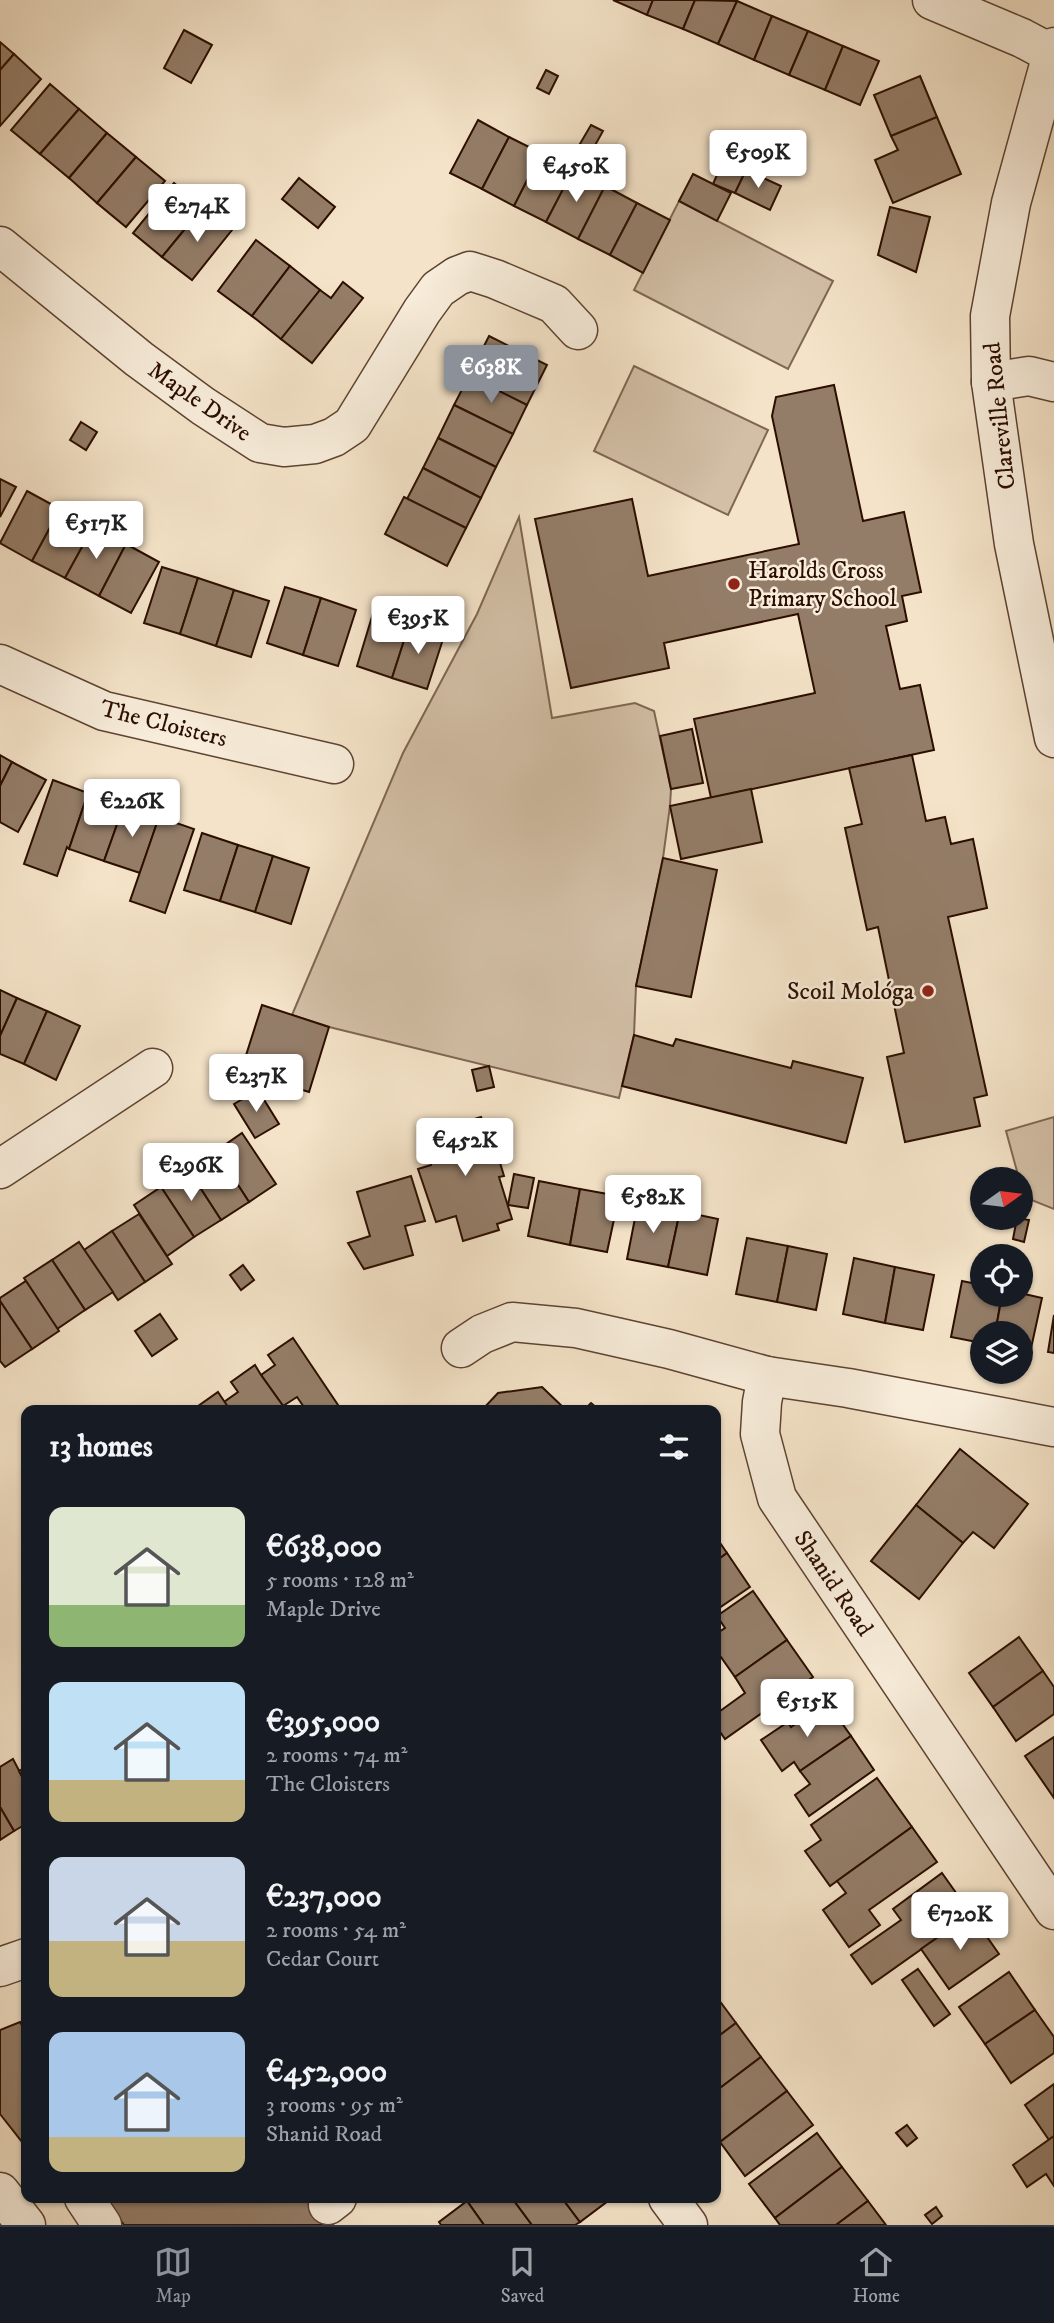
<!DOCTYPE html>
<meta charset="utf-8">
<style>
body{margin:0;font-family:"IM FELL DW Pica",serif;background:#20242c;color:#f1f3f6;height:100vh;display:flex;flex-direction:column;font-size:26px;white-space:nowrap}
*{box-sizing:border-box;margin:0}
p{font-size:23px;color:#9ea1a6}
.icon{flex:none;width:38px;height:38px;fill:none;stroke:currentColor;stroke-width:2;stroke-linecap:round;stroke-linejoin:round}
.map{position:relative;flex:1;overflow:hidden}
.sheet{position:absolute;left:21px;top:1405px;width:700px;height:798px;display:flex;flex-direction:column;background:#171b24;border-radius:14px;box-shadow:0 2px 5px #0004}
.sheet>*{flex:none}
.needle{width:46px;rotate:76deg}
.tools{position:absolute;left:970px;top:1167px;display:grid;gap:14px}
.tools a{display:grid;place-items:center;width:63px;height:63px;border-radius:50%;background:#171b24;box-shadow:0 2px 5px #0004;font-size:35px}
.price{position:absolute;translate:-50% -60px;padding:0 16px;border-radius:7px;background:#fff;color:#222;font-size:23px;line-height:46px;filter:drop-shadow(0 2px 4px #0008)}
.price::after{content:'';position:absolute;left:50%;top:42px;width:21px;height:16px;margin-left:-10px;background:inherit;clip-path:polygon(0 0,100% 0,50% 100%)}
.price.current{background:#8c9099;color:#fff}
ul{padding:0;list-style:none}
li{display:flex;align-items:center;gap:21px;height:175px;padding:0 28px}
li span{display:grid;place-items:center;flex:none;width:196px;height:140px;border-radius:14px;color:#555}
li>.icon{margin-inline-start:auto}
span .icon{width:84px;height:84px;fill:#fffc;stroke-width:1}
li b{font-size:30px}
h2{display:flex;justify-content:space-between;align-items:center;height:84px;padding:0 28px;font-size:30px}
.tab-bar{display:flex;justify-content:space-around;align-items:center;height:98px;border-top:2px solid #363941;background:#171b24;font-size:19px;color:#9ea1a6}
.tab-bar a{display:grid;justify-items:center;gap:4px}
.tab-bar .current{color:#8c9099}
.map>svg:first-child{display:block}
.green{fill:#d2bfa6;stroke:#7f6653;stroke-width:2}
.building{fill:#947d68;stroke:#2c0e00;stroke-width:2}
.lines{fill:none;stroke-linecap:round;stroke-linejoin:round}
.minor-casing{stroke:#5e4332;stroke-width:41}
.minor{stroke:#f8eddb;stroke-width:38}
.poi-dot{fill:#8f2418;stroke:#f8eddb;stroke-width:2.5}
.labels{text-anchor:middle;stroke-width:5;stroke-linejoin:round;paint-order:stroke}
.street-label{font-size:24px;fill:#2c0e00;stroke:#f8eddb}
.poi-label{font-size:24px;fill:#2c0e00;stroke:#f8eddb;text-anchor:start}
</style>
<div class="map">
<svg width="1054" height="2225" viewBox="0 0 1054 2225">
<rect width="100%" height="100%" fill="#f4e3c8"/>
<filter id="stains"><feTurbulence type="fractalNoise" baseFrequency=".00286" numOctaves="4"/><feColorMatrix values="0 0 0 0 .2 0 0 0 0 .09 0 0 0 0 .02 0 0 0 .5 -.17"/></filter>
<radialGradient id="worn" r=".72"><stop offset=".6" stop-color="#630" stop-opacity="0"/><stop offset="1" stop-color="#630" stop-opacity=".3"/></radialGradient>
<g class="green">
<path d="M 679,201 L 833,281 L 788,369 L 634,290 Z"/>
<path d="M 634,366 L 768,430 L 728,515 L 594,451 Z"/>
<path d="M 519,517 L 552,718 L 635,703 L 654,711 L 671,789 L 670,806 L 663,858 L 636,986 L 634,1035 L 619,1098 L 329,1027 L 292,1015 L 403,753 L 477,614 Z"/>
<path d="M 1054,1117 L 1054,1209 L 1024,1197 L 1006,1131 Z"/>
</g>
<g class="building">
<path d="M 613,0 L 653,0 L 647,15 Z"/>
<path d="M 653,0 L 695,0 L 683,29 L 647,15 Z"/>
<path d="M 695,0 L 737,1 L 718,44 L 683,29 Z"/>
<path d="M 737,1 L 772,16 L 754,60 L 718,44 Z"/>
<path d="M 772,16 L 808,31 L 789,75 L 754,60 Z"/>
<path d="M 184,30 L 212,45 L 191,83 L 164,68 Z"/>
<path d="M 808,31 L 843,46 L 825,90 L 789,75 Z"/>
<path d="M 0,42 L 14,54 L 0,70 Z"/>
<path d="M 843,46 L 879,61 L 860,105 L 825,90 Z"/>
<path d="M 14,54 L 41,79 L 0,126 L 0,70 Z"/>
<path d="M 546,70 L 558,76 L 549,94 L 537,88 Z"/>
<path d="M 920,76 L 937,117 L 891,136 L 874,95 Z"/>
<path d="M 50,84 L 79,109 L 40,154 L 11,130 Z"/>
<path d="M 79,109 L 107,133 L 69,178 L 40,154 Z"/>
<path d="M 937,117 L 961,174 L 893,203 L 875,160 L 898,150 L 891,136 Z"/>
<path d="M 478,120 L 509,137 L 482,189 L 450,173 Z"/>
<path d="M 591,125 L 603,131 L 589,156 L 577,149 Z"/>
<path d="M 107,133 L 136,157 L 97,203 L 69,178 Z"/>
<path d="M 509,137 L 541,153 L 514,206 L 482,189 Z"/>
<path d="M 541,153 L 573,170 L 546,222 L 514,206 Z"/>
<path d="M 136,157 L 165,181 L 126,227 L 97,203 Z"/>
<path d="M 724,159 L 746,170 L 735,193 L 713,184 Z"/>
<path d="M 573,170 L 605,186 L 578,239 L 546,222 Z"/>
<path d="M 746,170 L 781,186 L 770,210 L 735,193 Z"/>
<path d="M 693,174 L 731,193 L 717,221 L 679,201 Z"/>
<path d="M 299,178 L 335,207 L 318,228 L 282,199 Z"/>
<path d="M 174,183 L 203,207 L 162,257 L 133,233 Z"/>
<path d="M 605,186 L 637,203 L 610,255 L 578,239 Z"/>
<path d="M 637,203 L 670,220 L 643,273 L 610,255 Z"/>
<path d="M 203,207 L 232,230 L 192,280 L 162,257 Z"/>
<path d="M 890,207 L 930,217 L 916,272 L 878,255 Z"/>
<path d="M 256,240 L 290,266 L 252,316 L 218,291 Z"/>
<path d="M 290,266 L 320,290 L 281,339 L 252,316 Z"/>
<path d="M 343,282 L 363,298 L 312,363 L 281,339 L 320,290 L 331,298 Z"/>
<path d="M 489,336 L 547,365 L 527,405 L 465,374 L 477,348 L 482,350 Z"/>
<path d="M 469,376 L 527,405 L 513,434 L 454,405 Z"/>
<path d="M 834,385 L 863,521 L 904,512 L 921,592 L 902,596 L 907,621 L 886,626 L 900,689 L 920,685 L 934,750 L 711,798 L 694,719 L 815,693 L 798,614 L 664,643 L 669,668 L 571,688 L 535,519 L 632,499 L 648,576 L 799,544 L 772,416 L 776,397 Z"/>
<path d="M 454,405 L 513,434 L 496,467 L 438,438 Z"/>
<path d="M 81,422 L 97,432 L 86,450 L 70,440 Z"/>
<path d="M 438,438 L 496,467 L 481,498 L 423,468 Z"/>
<path d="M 423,468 L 481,498 L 466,528 L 407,499 Z"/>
<path d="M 0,479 L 16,487 L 0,517 Z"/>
<path d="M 27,491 L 60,509 L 32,561 L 0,543 Z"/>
<path d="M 404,497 L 466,528 L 447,566 L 385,534 Z"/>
<path d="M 60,509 L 93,527 L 65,578 L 32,561 Z"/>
<path d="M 93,527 L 126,544 L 99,596 L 65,578 Z"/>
<path d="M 126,544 L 159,562 L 131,613 L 99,596 Z"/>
<path d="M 162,567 L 198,578 L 180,634 L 144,623 Z"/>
<path d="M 198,578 L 234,590 L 216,646 L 180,634 Z"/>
<path d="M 285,587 L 321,598 L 303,655 L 267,643 Z"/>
<path d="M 234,590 L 269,601 L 251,657 L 216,646 Z"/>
<path d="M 321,598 L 356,610 L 338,666 L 303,655 Z"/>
<path d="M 374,610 L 410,622 L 392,678 L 357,666 Z"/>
<path d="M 410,622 L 445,633 L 427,689 L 392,678 Z"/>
<path d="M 692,729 L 703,783 L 671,789 L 660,736 Z"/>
<path d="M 0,755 L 12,762 L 0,786 Z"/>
<path d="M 912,755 L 926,821 L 945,817 L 951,844 L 973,839 L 987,908 L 948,917 L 987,1095 L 974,1098 L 980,1126 L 905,1142 L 887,1057 L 904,1053 L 878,927 L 867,930 L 845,828 L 862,824 L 849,768 Z"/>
<path d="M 12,762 L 46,780 L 18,832 L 0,822 L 0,786 Z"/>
<path d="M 53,780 L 88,793 L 69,849 L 67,847 L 57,876 L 24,864 Z"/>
<path d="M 751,789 L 762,842 L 681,859 L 670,806 Z"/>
<path d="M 88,793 L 124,805 L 104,861 L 69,849 Z"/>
<path d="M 124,805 L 159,817 L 140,873 L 104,861 Z"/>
<path d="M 159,817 L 194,829 L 165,913 L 130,901 Z"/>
<path d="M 202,833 L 238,845 L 220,901 L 184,890 Z"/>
<path d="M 238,845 L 273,856 L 255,912 L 220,901 Z"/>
<path d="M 273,856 L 309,868 L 291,924 L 255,912 Z"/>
<path d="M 663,858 L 717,870 L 691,997 L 636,986 Z"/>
<path d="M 0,990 L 17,998 L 0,1036 Z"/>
<path d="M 17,998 L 47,1011 L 24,1064 L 0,1054 L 0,1036 Z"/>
<path d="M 262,1005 L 329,1027 L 309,1092 L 241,1071 Z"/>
<path d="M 47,1011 L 80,1026 L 56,1080 L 24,1064 Z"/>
<path d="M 634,1035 L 673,1046 L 676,1039 L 791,1068 L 793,1061 L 863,1078 L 846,1143 L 622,1086 Z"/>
<path d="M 489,1066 L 494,1087 L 477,1091 L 472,1070 Z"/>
<path d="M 258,1090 L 279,1124 L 255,1138 L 234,1104 Z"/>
<path d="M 481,1117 L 484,1124 L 488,1123 L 504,1176 L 499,1177 L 512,1219 L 497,1224 L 499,1230 L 463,1241 L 456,1216 L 436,1222 L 418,1169 L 431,1165 L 422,1135 Z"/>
<path d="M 242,1133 L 276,1184 L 249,1202 L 216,1151 Z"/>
<path d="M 216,1151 L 249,1202 L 221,1220 L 188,1169 Z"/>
<path d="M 188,1169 L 221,1220 L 194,1237 L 161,1187 Z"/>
<path d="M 514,1174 L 534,1178 L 528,1208 L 508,1205 Z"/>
<path d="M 411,1176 L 425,1221 L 405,1226 L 413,1255 L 364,1269 L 348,1243 L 370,1236 L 357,1192 Z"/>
<path d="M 539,1181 L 580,1189 L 570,1245 L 528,1236 Z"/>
<path d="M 161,1187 L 194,1237 L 167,1256 L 134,1205 Z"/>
<path d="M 580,1189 L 619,1196 L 607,1252 L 570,1245 Z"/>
<path d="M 638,1203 L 680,1211 L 668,1267 L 627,1259 Z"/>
<path d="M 680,1211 L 718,1219 L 707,1275 L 668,1267 Z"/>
<path d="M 139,1214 L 172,1264 L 145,1282 L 112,1231 Z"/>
<path d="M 1017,1218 L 1029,1220 L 1024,1242 L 1013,1239 Z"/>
<path d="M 112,1231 L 145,1282 L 118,1300 L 84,1250 Z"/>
<path d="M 747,1238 L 788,1246 L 777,1302 L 736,1294 Z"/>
<path d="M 79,1242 L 113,1292 L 85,1310 L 52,1260 Z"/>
<path d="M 788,1246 L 827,1254 L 816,1310 L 777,1302 Z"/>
<path d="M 854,1258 L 895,1267 L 885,1323 L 843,1314 Z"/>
<path d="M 52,1260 L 85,1310 L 57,1329 L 24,1278 Z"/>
<path d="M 243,1265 L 254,1280 L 241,1290 L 230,1275 Z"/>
<path d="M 895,1267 L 934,1275 L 923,1330 L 885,1323 Z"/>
<path d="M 26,1281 L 59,1331 L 32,1349 L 0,1301 L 0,1298 Z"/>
<path d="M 962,1281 L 982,1285 L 982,1295 L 1002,1295 L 995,1334 L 982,1334 L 982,1343 L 951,1337 Z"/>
<path d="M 1020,1293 L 1042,1298 L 1030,1353 L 1020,1351 L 1020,1334 L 995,1334 L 1002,1295 L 1020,1295 Z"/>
<path d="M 0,1301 L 32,1349 L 5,1367 L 0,1361 Z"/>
<path d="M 160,1314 L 177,1339 L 152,1356 L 135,1331 Z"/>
<path d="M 1054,1315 L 1054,1353 L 1048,1352 Z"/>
<path d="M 293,1338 L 338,1405 L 330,1410 L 306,1410 L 297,1397 L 283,1406 L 261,1375 L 275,1365 L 268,1355 Z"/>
<path d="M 255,1365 L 261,1375 L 286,1410 L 230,1410 L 224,1402 L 238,1392 L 231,1382 Z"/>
<path d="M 542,1387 L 566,1410 L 482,1410 L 498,1393 Z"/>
<path d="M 218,1392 L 230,1410 L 195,1410 L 194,1409 Z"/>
<path d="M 591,1403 L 599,1410 L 584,1410 Z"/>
<path d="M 960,1449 L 1028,1504 L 994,1548 L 973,1532 L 963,1543 L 916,1505 Z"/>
<path d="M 916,1505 L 963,1543 L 919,1599 L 871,1561 Z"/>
<path d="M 716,1537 L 727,1553 L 716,1561 Z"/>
<path d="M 727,1553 L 750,1587 L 716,1610 L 716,1561 Z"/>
<path d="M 753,1591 L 787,1640 L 735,1677 L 716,1650 L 716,1634 L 725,1628 L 717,1616 Z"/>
<path d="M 1019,1637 L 1043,1671 L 993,1707 L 969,1673 Z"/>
<path d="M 787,1640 L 813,1677 L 725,1739 L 716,1726 L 716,1714 L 745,1693 L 735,1677 Z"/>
<path d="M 1043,1671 L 1054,1687 L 1054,1714 L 1016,1741 L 993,1707 Z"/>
<path d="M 827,1702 L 851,1736 L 800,1771 L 794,1762 L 782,1771 L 761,1740 L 788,1722 L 791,1727 Z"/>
<path d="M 851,1736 L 874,1770 L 809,1816 L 795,1795 L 810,1784 L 800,1771 Z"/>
<path d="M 1054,1737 L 1054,1798 L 1025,1756 Z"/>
<path d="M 13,1759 L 26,1784 L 26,1824 L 14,1831 L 0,1807 L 0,1767 Z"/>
<path d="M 26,1767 L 26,1784 L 19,1771 Z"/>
<path d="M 877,1778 L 912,1827 L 830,1886 L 805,1851 L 821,1840 L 811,1825 Z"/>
<path d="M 0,1807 L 14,1831 L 0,1840 Z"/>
<path d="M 912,1827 L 937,1862 L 869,1910 L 880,1925 L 849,1947 L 823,1910 L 846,1893 L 837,1881 Z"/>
<path d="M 942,1873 L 971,1914 L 872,1984 L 851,1955 L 901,1920 L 893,1909 Z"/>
<path d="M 971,1914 L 999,1954 L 949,1989 L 921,1949 Z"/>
<path d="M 918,1969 L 950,2014 L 934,2026 L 902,1980 Z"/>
<path d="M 1009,1972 L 1035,2010 L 985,2044 L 959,2007 Z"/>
<path d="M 716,1996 L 736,2023 L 716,2038 Z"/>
<path d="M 1035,2010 L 1054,2037 L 1054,2053 L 1011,2083 L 985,2044 Z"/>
<path d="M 20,2022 L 26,2032 L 26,2147 L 0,2114 L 0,2030 Z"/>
<path d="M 736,2023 L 761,2057 L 716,2091 L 716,2038 Z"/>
<path d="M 761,2057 L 787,2091 L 720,2142 L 716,2136 L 716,2091 Z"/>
<path d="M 1054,2084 L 1054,2136 L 1049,2140 L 1025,2105 Z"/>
<path d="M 787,2091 L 813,2125 L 745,2176 L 720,2142 Z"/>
<path d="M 907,2125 L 917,2138 L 907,2146 L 896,2133 Z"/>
<path d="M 817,2133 L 842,2167 L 775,2218 L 749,2184 Z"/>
<path d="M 1054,2136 L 1054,2186 L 1046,2174 L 1027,2187 L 1013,2165 Z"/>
<path d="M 842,2167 L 868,2201 L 836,2225 L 780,2225 L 775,2218 Z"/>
<path d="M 117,2198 L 313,2198 L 333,2225 L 124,2225 L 109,2204 Z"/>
<path d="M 471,2198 L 512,2198 L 532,2225 L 484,2225 L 467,2201 Z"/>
<path d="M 512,2198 L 562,2198 L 580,2222 L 575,2225 L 532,2225 Z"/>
<path d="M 562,2198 L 612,2198 L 580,2222 Z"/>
<path d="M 467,2201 L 484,2225 L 441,2225 L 439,2222 Z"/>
<path d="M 868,2201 L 886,2225 L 836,2225 Z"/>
<path d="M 936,2207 L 942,2216 L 932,2224 L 925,2215 Z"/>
</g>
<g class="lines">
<g class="minor-casing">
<g id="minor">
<path d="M 932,0 L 1022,38 L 1054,55"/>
<path d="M 1054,47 L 1011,203 L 990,316 L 991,382 L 1014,544 L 1054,738"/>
<path d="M 0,246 L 139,359 L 203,406 L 260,443 L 284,447 L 315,444 L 334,437 L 352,425 L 422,311 L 438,289 L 457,276 L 470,271 L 495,279 L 554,304 L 578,330"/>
<path d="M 991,382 L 1029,376 L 1054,382"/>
<path d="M 0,664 L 104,711 L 334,764"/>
<path d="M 0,1169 L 153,1068"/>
<path d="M 461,1348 L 482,1334 L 512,1322 L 576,1328 L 669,1349 L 767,1376 L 848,1388 L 1054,1427"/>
<path d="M 767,1376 L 762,1402 L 760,1434 L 777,1498 L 1054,1910"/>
<path d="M 0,1967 L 26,1958"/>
<path d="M 0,2192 L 26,2225"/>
<path d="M 84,2198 L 102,2225"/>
<path d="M 668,2198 L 688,2225"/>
<path d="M 328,2205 L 337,2198"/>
</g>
</g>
<use href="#minor" class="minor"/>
</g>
<g class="poi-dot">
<circle cx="734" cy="584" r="7"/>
<circle cx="928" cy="991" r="7"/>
</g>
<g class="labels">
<g class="street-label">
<text transform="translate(200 401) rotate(35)" y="8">Maple Drive</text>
<text transform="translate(999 416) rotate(-96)" y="8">Clareville Road</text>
<text transform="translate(164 723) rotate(14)" y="8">The Cloisters</text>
<text transform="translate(834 1583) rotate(56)" y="8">Shanid Road</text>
</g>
<g class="poi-label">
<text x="748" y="578">Harolds Cross<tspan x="748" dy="28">Primary School</tspan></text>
<text x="914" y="999" text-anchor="end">Scoil Mológa</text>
</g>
</g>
<rect width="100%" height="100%" filter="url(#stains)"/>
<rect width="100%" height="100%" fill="url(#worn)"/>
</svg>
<div class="tools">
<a><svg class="needle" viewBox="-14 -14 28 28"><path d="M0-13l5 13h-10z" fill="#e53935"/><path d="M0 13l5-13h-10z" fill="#9ea1a6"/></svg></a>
<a><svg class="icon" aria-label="locate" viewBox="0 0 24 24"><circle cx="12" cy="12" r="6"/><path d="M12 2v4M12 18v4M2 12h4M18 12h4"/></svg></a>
<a><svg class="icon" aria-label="layers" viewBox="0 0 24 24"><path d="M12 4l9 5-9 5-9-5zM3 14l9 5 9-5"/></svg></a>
</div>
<b class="price" style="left:758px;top:190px">€509K</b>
<b class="price" style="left:576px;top:204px">€450K</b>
<b class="price" style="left:197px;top:244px">€274K</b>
<b class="price current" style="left:491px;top:405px">€638K</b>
<b class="price" style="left:96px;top:561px">€517K</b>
<b class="price" style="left:418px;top:656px">€395K</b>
<b class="price" style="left:132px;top:839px">€226K</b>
<b class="price" style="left:256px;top:1114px">€237K</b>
<b class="price" style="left:465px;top:1178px">€452K</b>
<b class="price" style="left:191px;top:1203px">€296K</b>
<b class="price" style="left:653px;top:1235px">€582K</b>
<b class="price" style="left:807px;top:1739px">€515K</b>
<b class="price" style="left:960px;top:1952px">€720K</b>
<section class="sheet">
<h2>13 homes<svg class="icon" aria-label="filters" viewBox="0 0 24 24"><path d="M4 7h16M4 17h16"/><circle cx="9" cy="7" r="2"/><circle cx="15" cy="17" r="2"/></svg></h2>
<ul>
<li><span style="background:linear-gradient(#dfe7d0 70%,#8fb573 0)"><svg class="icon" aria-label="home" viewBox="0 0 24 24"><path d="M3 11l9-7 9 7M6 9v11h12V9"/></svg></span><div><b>€638,000</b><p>5 rooms · 128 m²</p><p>Maple Drive</p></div></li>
<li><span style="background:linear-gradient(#bfe0f5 70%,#c2b280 0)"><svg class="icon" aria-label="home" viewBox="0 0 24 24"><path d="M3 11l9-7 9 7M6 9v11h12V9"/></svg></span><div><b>€395,000</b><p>2 rooms · 74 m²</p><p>The Cloisters</p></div></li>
<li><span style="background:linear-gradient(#c9d6e8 60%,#c2b280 0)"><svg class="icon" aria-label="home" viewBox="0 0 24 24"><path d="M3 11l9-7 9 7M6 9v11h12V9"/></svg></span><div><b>€237,000</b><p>2 rooms · 54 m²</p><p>Cedar Court</p></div></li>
<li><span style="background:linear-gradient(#a9c7e8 75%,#c2b280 0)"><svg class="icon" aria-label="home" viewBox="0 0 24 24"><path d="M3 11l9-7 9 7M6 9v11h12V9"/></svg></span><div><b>€452,000</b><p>3 rooms · 95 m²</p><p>Shanid Road</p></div></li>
</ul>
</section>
</div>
<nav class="tab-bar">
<a class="current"><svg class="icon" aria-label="map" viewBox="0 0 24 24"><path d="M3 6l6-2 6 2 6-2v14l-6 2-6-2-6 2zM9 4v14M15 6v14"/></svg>Map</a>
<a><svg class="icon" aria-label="saved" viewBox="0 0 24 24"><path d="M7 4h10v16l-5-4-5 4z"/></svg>Saved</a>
<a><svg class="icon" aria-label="home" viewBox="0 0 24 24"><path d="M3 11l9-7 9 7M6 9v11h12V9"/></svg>Home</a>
</nav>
